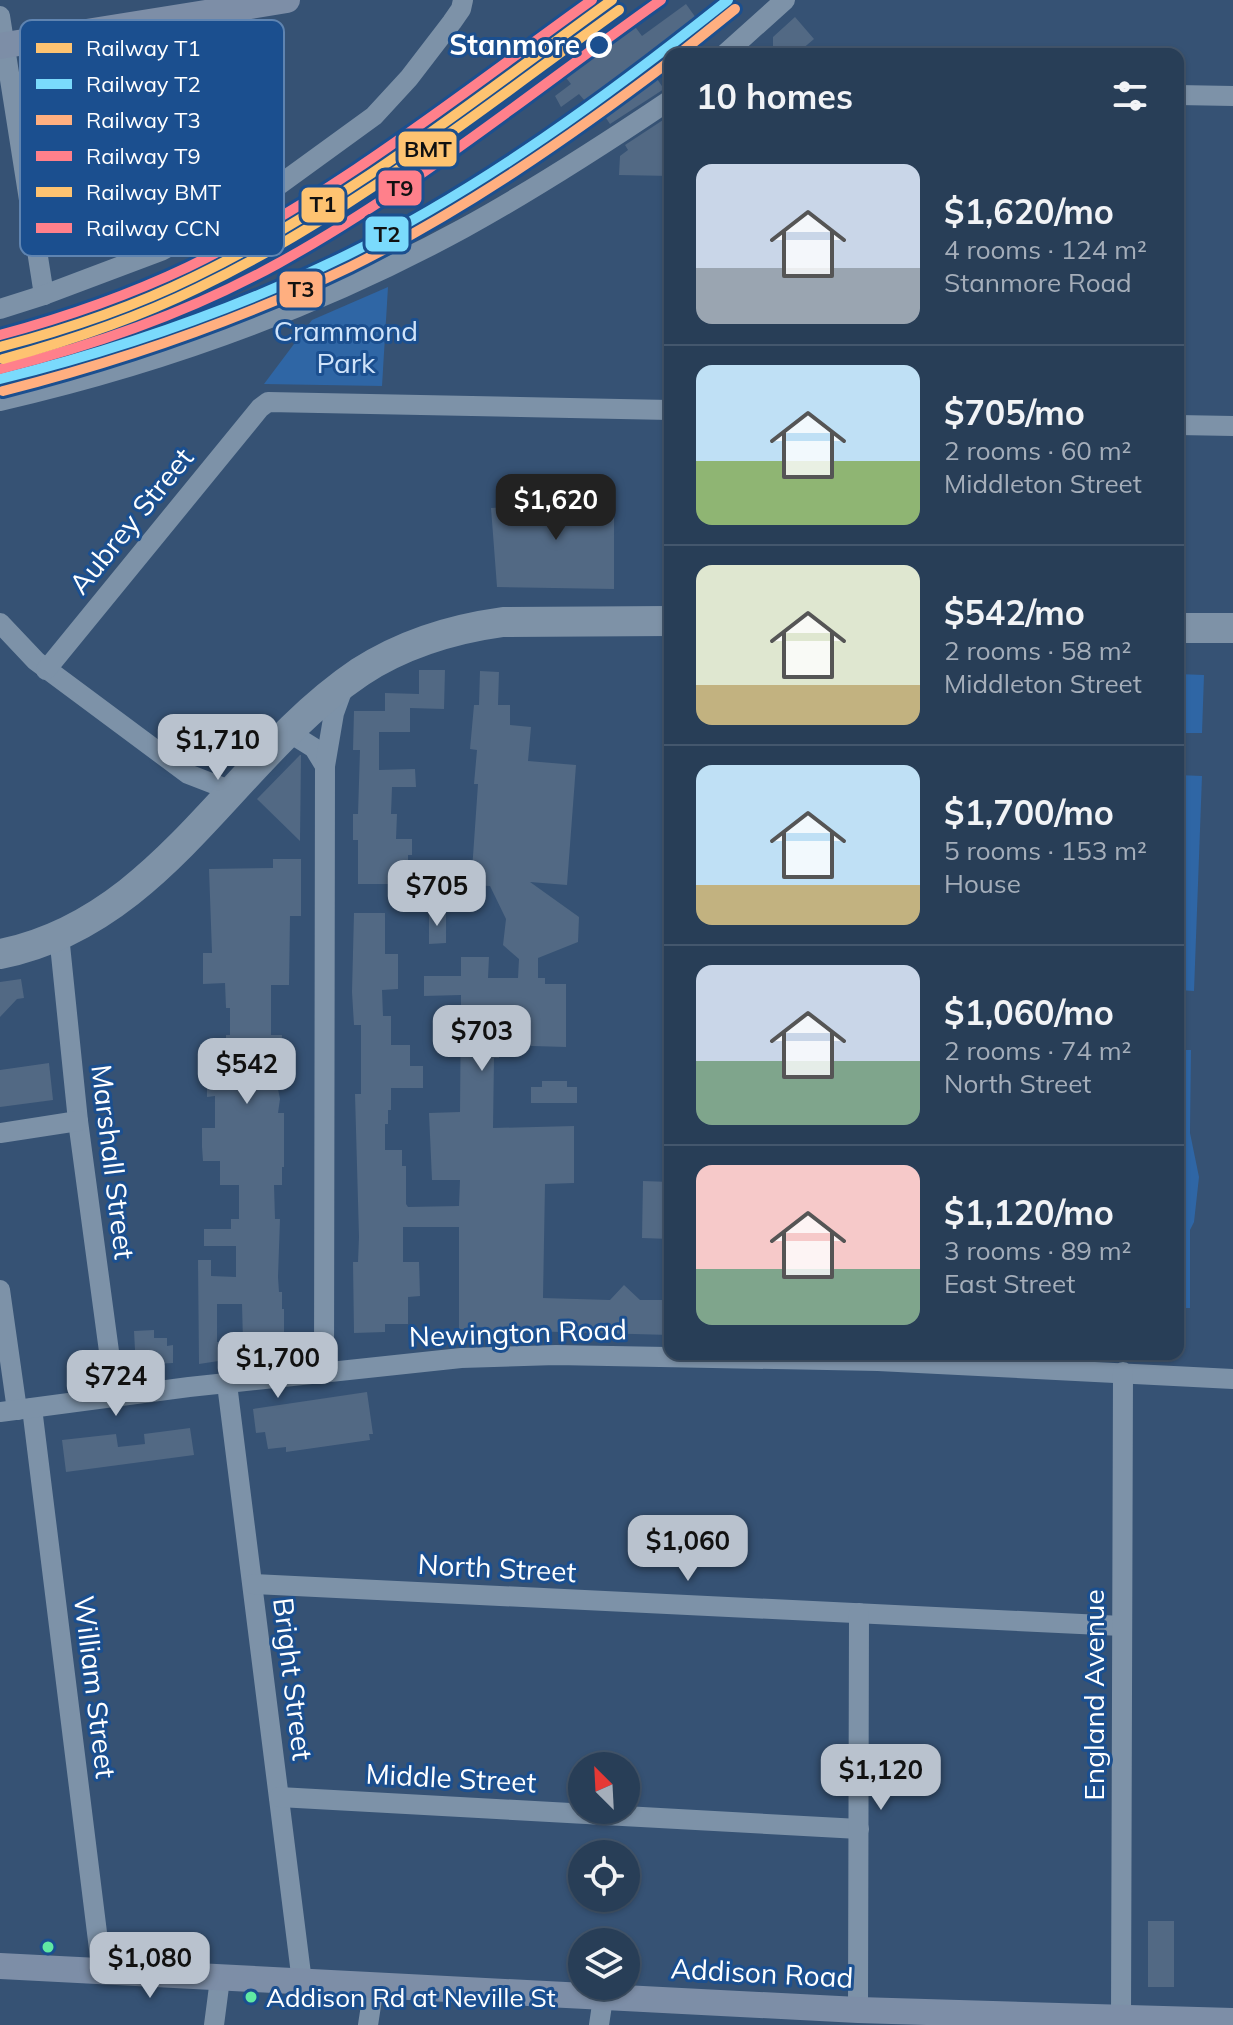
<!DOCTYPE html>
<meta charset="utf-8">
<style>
body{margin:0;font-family:Mulish,sans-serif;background:#30455d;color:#f1f3f6;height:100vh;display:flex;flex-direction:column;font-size:30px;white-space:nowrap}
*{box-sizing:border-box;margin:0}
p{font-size:26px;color:#a5aeba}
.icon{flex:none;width:44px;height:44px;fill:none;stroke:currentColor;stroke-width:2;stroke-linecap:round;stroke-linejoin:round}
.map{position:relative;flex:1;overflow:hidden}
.side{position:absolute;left:664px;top:48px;width:520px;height:1312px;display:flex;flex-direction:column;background:#283e57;border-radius:16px;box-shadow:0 2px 6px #0004,0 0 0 2px #44576d}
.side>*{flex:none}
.needle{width:52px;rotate:336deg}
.buttons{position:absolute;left:568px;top:1752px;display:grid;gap:16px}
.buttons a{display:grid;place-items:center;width:72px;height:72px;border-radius:50%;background:#283e57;box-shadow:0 2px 6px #0004,0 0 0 2px #44576d;font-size:40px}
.price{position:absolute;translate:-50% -68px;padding:0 18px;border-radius:16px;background:#b9c2ce;color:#111;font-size:26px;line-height:52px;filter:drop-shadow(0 2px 4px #0008)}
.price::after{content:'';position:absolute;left:50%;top:48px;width:24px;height:18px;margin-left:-12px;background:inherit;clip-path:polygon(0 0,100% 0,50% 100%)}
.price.selected{background:#222;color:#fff}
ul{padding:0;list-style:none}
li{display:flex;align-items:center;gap:24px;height:200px;padding:0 32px}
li+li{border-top:2px solid #44576d}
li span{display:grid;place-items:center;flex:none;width:224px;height:160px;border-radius:16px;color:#555}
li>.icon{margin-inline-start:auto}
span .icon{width:96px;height:96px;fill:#fffc;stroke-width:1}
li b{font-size:34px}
h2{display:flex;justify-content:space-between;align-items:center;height:96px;padding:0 32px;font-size:34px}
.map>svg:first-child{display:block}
.green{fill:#2f66a5}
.building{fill:#526984;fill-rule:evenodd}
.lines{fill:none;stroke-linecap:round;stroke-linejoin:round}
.minor{stroke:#7d92a8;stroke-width:20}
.major{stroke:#7d8ea7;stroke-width:26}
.highway{stroke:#7e92a7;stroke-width:30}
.rail-1-casing{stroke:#1b4f8f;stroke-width:16}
.rail-2-casing{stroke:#1b4f8f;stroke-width:16}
.rail-3-casing{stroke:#1b4f8f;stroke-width:16}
.rail-4-casing{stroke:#1b4f8f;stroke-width:16}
.rail-5-casing{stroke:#1b4f8f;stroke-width:16}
.rail-6-casing{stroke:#1b4f8f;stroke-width:16}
.rail-1{stroke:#fec371;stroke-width:10}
.rail-2{stroke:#7adafc;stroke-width:10}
.rail-3{stroke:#ffaf80;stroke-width:10}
.rail-4{stroke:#ff808b;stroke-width:10}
.rail-5{stroke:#fec371;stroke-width:10}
.rail-6{stroke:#ff808b;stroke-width:10}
.stop-dot{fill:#1b4f8f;stroke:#fff;stroke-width:4}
.bus-dot{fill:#60e9a3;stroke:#1b4f8f;stroke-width:3}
.labels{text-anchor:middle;stroke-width:6;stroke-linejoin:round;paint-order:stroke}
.bus-label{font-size:26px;fill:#fff;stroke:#1b4f8f;text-anchor:start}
.stop-label{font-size:28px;font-weight:bold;fill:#fff;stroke:#1b4f8f;text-anchor:end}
.park-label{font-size:28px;fill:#cfe3fa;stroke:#1b4f8f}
.street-label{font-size:28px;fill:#fff;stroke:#1b4f8f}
.key{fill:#1b4f8f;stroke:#5f84b1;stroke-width:2}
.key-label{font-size:22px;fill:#fff}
.line-badge{stroke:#1b4f8f;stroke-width:3}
.pale-badge-label{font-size:22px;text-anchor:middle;font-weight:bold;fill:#111}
</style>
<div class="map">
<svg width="1233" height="2025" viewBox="0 0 1233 2025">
<rect width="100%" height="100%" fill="#365274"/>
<g class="green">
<path d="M 388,287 L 382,386 L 264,384 L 312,320 Z"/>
<path d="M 1178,674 L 1204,675 L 1202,733 L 1178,733 Z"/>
<path d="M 1178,775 L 1202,776 L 1194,991 L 1178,990 Z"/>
<path d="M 1178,1050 L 1191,1050 L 1190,1133 L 1199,1177 L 1194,1222 L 1190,1230 L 1190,1308 L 1178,1308 Z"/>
</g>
<g class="building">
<path d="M 686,4 L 696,18 L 651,51 L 646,63 L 664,89 L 610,124 L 592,97 L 585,101 L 579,94 L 561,107 L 555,96 L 571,84 L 563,74 L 633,24 L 642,36 Z"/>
<path d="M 795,17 L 814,39 L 801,50 L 801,54 L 773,54 L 773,37 Z"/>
<path d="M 663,120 L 664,133 L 670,134 L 670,176 L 619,175 L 620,156 L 628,150 L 625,145 Z"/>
<path d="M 557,492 L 614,492 L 614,589 L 497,587 L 491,508 L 533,506 L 533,496 Z"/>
<path d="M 419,670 L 445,670 L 444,709 L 410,708 L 410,732 L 379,732 L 379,770 L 415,769 L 416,787 L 392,787 L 391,814 L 397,814 L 396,839 L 412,839 L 412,855 L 408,855 L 408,884 L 358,884 L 358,840 L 353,840 L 353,814 L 358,814 L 360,750 L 353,750 L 354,711 L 385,711 L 385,693 L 419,694 Z"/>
<path d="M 480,671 L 499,672 L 498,705 L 510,705 L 510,725 L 531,727 L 528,761 L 576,765 L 567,885 L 530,882 L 579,917 L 578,942 L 538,958 L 538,978 L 545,978 L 545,984 L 566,984 L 566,1047 L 499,1045 L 499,1058 L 494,1058 L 493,1128 L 574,1126 L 574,1183 L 545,1184 L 543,1298 L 610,1300 L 624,1285 L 640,1300 L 670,1300 L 670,1335 L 459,1329 L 459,1227 L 403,1227 L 403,1262 L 419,1262 L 420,1296 L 408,1297 L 408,1324 L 385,1324 L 385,1332 L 354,1333 L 353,1262 L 358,1262 L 359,1237 L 355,1094 L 361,1094 L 361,1025 L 354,1025 L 352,992 L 354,913 L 385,913 L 385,954 L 398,954 L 398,989 L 382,990 L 383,1016 L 391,1016 L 391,1045 L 410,1045 L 410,1066 L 423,1066 L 423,1088 L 391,1088 L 391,1110 L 388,1110 L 388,1124 L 385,1124 L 385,1150 L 402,1150 L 402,1166 L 406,1166 L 406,1204 L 408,1207 L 459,1206 L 460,1180 L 432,1180 L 429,1113 L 460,1112 L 461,995 L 424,996 L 424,976 L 461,976 L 461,957 L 489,957 L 488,978 L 518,978 L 519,959 L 503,945 L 506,919 L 490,886 L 471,885 L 478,784 L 474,784 L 477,750 L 470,749 L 474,705 L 479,705 Z"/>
<path d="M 300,755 L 301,755 L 300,841 L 257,799 Z"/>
<path d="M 273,859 L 301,859 L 301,916 L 290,916 L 289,985 L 271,985 L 271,1035 L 282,1035 L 280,1079 L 276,1079 L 280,1099 L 278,1113 L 284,1113 L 284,1167 L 282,1167 L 282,1185 L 274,1185 L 275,1219 L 280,1219 L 278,1277 L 279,1292 L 282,1292 L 282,1309 L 284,1309 L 284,1351 L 199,1364 L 198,1260 L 211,1260 L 211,1276 L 236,1277 L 236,1246 L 204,1246 L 204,1229 L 231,1229 L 231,1219 L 239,1219 L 239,1185 L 220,1185 L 220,1161 L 203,1161 L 202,1147 L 202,1128 L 215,1128 L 215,1096 L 207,1097 L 207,1058 L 200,1058 L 200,1044 L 226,1043 L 226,1035 L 230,1035 L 230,1008 L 226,1008 L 225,983 L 203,984 L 203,953 L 212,953 L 209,869 L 273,868 ZM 217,1304 L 242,1304 L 243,1342 L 217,1342 Z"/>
<path d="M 429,912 L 446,912 L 446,943 L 429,944 Z"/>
<path d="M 21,979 L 24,998 L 17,999 L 0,1017 L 0,982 Z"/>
<path d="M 49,1063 L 53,1100 L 0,1107 L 0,1070 Z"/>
<path d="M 542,1081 L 567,1081 L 567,1087 L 577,1087 L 577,1103 L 531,1103 L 531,1087 L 542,1087 Z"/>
<path d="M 643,1181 L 670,1182 L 670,1239 L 642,1238 Z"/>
<path d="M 154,1330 L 154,1338 L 167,1338 L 167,1346 L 173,1345 L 173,1363 L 132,1365 L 131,1350 L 135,1350 L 134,1331 Z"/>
<path d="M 367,1392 L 373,1434 L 369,1434 L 370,1440 L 286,1452 L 286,1447 L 268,1449 L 265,1432 L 256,1433 L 253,1409 Z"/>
<path d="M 190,1428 L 194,1455 L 66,1472 L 62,1440 L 116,1434 L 118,1447 L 145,1444 L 144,1434 Z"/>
<rect x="1148" y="1921" width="26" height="66"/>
</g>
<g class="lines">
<g class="minor">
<path d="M 0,16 L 44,295"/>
<path d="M 725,54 L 785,0"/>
<path d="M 1178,95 L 1233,96"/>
<path d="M 0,309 L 44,295 L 161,251 L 268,193 L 374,116 L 409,78 L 452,22 L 461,9 L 463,0"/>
<path d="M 0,401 C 161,364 319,307 464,228 C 535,189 603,145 670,100"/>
<path d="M 1178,425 L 1233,426"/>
<path d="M 0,623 L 36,661 L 188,774 L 232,791"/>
<path d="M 46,670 L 260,408 L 268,402 L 670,410"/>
<path d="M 290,733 L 314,748 L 325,766"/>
<path d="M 59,935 L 78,1121 L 115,1396"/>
<path d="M 0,1133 L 78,1121"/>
<path d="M 0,1290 L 17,1410"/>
<path d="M 324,1373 L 325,766 L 334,713 L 343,688"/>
<path d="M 227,1384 L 302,1982"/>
<path d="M 32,1408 L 102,1973"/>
<path d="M 0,1412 L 189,1387 L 461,1358 L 556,1355 L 878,1361 L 1233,1379"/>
<path d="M 253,1584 L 1122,1626"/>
<path d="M 279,1797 L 859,1829"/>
<path d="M 858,2010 L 859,1613"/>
<path d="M 1121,2018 L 1123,1372"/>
<path d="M 214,2025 L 220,1979"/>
<path d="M 368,2025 L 374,1986"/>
<path d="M 599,2025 L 603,1998"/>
</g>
<g class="major">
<path d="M 0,46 L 287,0"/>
<path d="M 0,1966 L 858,2010 L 1233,2021"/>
</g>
<g class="highway">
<path d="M 1178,628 L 1233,628"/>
<path d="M 0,954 C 162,922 232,758 360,672 C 403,644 452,629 503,622 L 670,621"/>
</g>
<g class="rail-1-casing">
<path id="rail-1" d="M 0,347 C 65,330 133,307 194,277 C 345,204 477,98 612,0"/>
</g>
<g class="rail-2-casing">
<path id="rail-2" d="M 0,379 C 117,350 239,308 347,255 C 484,187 609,95 728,0"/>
</g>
<g class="rail-3-casing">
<g id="rail-3">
<path d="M 679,54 L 735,9"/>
<path d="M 3,391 C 121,361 240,320 350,267 C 463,211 570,137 670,61"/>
</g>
</g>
<g class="rail-4-casing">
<path id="rail-4" d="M 0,369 C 96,345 190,312 277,264 C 413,189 534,90 661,0"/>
</g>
<g class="rail-5-casing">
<path id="rail-5" d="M 3,359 C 69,341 137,318 198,288 C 350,215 483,108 619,10"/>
</g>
<g class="rail-6-casing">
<path id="rail-6" d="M 0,335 C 63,318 129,295 188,267 C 334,196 461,94 592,0"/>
</g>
<use href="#rail-1" class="rail-1"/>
<use href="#rail-2" class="rail-2"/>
<use href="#rail-3" class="rail-3"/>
<use href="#rail-4" class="rail-4"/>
<use href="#rail-5" class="rail-5"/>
<use href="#rail-6" class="rail-6"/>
</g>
<circle class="stop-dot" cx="599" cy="45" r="11"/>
<g class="bus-dot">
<circle cx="48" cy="1947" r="7"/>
<circle cx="251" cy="1997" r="7"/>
</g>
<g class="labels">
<g class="bus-label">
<text x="266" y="2007">Addison Rd at Neville St</text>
</g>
<g class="stop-label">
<text x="580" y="55">Stanmore</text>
</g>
<g class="park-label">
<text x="346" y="341">Crammond<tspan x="346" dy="32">Park</tspan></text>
</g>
<g class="street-label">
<text transform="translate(131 521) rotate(-51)" y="10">Aubrey Street</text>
<text transform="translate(113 1162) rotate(83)" y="10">Marshall Street</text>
<text transform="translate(518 1333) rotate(-2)" y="10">Newington Road</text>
<text transform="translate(497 1568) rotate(3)" y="10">North Street</text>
<text transform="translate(293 1679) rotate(83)" y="10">Bright Street</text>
<text transform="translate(95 1687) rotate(83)" y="10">William Street</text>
<text transform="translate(1094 1695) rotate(-90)" y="10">England Avenue</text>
<text transform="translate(451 1778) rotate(3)" y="10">Middle Street</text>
<text transform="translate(762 1973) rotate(3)" y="10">Addison Road</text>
</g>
</g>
<rect x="20" y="20" width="264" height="236" rx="12" class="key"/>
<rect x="36" y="43" width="36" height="10" fill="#fec371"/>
<rect x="36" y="79" width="36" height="10" fill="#7adafc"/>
<rect x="36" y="115" width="36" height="10" fill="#ffaf80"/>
<rect x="36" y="151" width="36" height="10" fill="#ff808b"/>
<rect x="36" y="187" width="36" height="10" fill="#fec371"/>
<rect x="36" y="223" width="36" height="10" fill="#ff808b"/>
<g class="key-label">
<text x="86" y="56">Railway T1</text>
<text x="86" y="92">Railway T2</text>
<text x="86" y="128">Railway T3</text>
<text x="86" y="164">Railway T9</text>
<text x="86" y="200">Railway BMT</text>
<text x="86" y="236">Railway CCN</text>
</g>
<g class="line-badge">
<rect x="397" y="130" width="61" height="38" rx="8" fill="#fec371"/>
<rect x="377" y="169" width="46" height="38" rx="8" fill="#ff808b"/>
<rect x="300" y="186" width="46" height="38" rx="8" fill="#fec371"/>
<rect x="364" y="215" width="46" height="38" rx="8" fill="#7adafc"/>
<rect x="278" y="270" width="46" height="39" rx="8" fill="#ffaf80"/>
</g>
<g class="pale-badge-label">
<text x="428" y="157">BMT</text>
<text x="400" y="196">T9</text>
<text x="323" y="212">T1</text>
<text x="387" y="242">T2</text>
<text x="301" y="297">T3</text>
</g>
</svg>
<div class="buttons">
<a><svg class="needle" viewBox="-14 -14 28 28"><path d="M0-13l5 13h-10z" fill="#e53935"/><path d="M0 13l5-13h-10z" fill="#a5aeba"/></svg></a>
<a><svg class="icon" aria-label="locate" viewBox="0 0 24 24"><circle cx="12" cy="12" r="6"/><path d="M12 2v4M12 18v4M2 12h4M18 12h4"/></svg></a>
<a><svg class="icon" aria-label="layers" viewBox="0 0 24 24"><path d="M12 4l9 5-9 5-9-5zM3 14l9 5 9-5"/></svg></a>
</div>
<b class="price selected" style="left:556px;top:542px">$1,620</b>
<b class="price" style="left:218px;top:782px">$1,710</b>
<b class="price" style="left:437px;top:928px">$705</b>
<b class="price" style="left:482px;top:1073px">$703</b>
<b class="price" style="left:247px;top:1106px">$542</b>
<b class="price" style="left:278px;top:1400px">$1,700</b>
<b class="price" style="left:116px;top:1418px">$724</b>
<b class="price" style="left:688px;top:1583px">$1,060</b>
<b class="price" style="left:881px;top:1812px">$1,120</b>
<b class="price" style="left:150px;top:2000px">$1,080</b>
<section class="side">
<h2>10 homes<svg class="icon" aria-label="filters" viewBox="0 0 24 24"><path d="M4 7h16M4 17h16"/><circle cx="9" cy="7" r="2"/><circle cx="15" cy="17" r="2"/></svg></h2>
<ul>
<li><span style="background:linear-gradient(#c9d6e8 65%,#9aa5b1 0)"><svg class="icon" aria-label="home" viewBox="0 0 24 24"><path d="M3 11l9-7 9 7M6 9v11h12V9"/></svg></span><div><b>$1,620/mo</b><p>4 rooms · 124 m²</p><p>Stanmore Road</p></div></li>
<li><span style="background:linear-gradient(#bfe0f5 60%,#8fb573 0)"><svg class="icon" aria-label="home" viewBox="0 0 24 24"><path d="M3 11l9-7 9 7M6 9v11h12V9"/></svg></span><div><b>$705/mo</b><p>2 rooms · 60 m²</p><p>Middleton Street</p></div></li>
<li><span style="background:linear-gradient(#dfe7d0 75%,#c2b280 0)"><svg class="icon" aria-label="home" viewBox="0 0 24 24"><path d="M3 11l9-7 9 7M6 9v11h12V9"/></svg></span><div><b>$542/mo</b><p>2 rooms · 58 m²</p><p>Middleton Street</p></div></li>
<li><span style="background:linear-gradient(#bfe0f5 75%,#c2b280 0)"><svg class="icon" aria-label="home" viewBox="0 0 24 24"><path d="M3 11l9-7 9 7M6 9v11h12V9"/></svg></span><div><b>$1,700/mo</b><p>5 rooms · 153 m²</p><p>House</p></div></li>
<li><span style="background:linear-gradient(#c9d6e8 60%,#7fa58c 0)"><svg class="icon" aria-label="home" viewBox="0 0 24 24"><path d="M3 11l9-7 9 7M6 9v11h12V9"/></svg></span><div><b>$1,060/mo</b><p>2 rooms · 74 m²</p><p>North Street</p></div></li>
<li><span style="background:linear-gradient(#f6c9c9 65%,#7fa58c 0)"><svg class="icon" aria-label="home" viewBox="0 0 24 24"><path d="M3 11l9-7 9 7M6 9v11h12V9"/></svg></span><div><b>$1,120/mo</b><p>3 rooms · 89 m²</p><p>East Street</p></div></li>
</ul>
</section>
</div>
